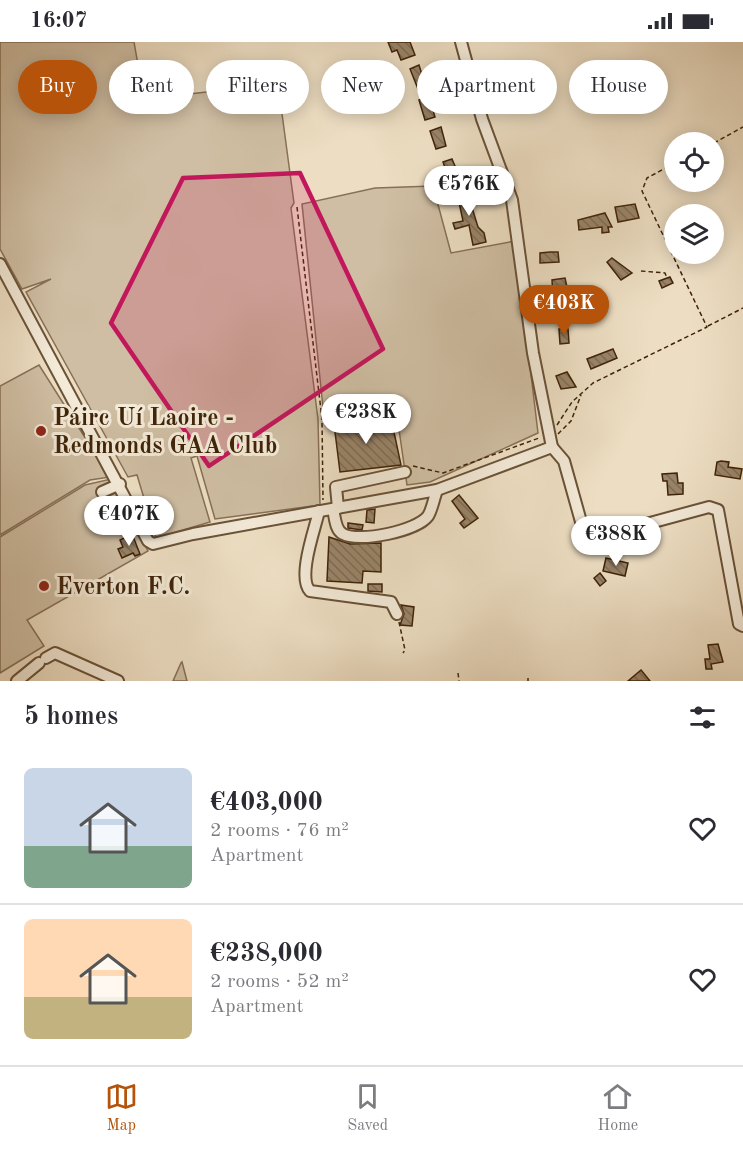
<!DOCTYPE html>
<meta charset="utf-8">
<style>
body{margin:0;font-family:"Old Standard TT",serif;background:#f2f2f3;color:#2b2b33;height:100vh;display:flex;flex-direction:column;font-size:22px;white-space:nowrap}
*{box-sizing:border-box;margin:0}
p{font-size:20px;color:#7c7c81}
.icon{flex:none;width:33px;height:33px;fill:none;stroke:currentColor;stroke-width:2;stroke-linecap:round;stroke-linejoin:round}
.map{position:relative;height:639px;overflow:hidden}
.details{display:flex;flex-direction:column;background:#fff;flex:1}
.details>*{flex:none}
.top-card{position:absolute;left:18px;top:18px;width:708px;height:54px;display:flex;gap:12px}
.tools{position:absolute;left:664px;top:90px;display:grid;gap:12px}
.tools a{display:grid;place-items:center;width:60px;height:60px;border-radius:50%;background:#fff;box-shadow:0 3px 15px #0003;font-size:30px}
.price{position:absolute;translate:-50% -51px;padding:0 14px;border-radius:21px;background:#fff;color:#222;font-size:20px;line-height:39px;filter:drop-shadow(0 2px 3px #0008)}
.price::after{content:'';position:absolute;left:50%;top:36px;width:18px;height:14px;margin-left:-9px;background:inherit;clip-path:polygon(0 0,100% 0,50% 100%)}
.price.on{background:#b45309;color:#fff}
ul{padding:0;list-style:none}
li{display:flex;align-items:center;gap:18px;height:150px;padding:0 24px}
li+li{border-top:2px solid #e1e1e2}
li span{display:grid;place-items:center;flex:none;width:168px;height:120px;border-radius:9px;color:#555}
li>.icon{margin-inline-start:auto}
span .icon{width:72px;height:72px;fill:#fffc;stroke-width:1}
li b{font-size:26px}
h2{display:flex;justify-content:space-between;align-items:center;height:72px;padding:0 24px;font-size:26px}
.tag{padding:0 21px;border-radius:27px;background:#fff;box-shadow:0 3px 15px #0003;font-size:21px;line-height:54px}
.tag.on{background:#b45309;color:#fff}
.status{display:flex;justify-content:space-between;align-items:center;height:42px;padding:0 30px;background:#fff;direction:ltr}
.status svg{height:16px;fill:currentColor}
.menu{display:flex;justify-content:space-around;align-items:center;height:84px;border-top:2px solid #e1e1e2;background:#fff;font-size:16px;color:#7c7c81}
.menu a{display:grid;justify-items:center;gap:3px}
.menu .on{color:#b45309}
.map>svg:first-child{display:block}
.grass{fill:#cfbea3;stroke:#877056;stroke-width:1.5}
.building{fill:url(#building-back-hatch);stroke:#3f2308;stroke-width:1.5}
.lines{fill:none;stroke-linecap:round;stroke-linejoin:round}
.minor-casing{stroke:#6a5237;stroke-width:14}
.path{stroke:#3f2308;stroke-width:1.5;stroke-dasharray:4.5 3;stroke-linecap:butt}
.minor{stroke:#f3ead8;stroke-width:10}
.marked{fill:#c2185b;fill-opacity:0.2;stroke:#c2185b;stroke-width:4.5;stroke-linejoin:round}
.poi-dot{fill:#8f2418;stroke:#f3ead8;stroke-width:2}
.labels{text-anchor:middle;stroke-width:6;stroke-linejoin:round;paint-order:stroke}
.poi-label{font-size:24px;font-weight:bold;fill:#3f2308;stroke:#f3ead8;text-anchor:start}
</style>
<div class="status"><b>16:07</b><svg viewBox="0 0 49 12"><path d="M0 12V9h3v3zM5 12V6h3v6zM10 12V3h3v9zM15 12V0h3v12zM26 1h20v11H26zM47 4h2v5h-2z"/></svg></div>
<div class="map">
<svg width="743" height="639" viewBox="0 0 743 639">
<defs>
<pattern id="building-back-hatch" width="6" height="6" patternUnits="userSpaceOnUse" patternTransform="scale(1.5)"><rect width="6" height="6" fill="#998469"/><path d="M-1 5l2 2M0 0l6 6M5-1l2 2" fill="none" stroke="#7e6c54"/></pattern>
</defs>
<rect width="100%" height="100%" fill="#eddec3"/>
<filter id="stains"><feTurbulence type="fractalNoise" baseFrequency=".00333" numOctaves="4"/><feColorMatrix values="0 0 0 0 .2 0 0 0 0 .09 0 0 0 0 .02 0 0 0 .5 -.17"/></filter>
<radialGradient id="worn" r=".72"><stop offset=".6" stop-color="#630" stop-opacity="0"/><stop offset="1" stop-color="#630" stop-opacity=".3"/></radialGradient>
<g class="grass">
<path d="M 0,0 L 134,0 L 144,57 L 278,42 L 294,161 L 291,166 L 318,377 L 320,463 L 215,477 L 197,414 L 191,416 L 210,480 L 156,496 L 137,433 L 128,435 L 26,250 L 51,237 L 22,247 L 0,207 Z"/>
<path d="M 433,144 L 451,211 L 515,199 L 538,391 L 430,440 L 407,443 L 396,367 L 324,375 L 302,162 L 375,146 Z"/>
<path d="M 39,323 L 110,435 L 90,438 L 0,493 L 0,344 Z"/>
<path d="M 111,437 L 148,509 L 27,578 L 44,604 L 0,631 L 0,495 L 85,443 Z"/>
<path d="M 182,620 L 187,639 L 173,639 L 181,621 Z"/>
</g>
<g class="building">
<path d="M 388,0 L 410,0 L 415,13 L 401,18 L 397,8 L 392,10 Z"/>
<path d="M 419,23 L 435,75 L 425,78 L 419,58 L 422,57 L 410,27 Z"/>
<path d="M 441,85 L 446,104 L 436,107 L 430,89 Z"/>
<path d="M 452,117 L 458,131 L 448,134 L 443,120 Z"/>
<path d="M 465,143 L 478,185 L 484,191 L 486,200 L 473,203 L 469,183 L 455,187 L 453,181 L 463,179 L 456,146 Z"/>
<path d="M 635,162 L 639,176 L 618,180 L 615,165 Z"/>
<path d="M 605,171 L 612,185 L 608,185 L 609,190 L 602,191 L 602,185 L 579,188 L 578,178 Z"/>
<path d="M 550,210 L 558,210 L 559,220 L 540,221 L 540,211 Z"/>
<path d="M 612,216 L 632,231 L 621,238 L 607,220 Z"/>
<path d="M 670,235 L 673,241 L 662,246 L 659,239 Z"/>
<path d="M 565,236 L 570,259 L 557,261 L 553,254 L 552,238 Z"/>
<path d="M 559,287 L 568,287 L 569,301 L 560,302 Z"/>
<path d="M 613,307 L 617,316 L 591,327 L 587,317 Z"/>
<path d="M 567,330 L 576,345 L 561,347 L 556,334 Z"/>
<path d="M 391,376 L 401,423 L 340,430 L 334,382 Z"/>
<path d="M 721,419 L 729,420 L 728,425 L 742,427 L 740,437 L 715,433 L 717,420 Z"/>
<path d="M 677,431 L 678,441 L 683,441 L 683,452 L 668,453 L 667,439 L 663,439 L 662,432 Z"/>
<path d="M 459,453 L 478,476 L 464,486 L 460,481 L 465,477 L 452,459 Z"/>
<path d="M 375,467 L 374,481 L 366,480 L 367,468 Z"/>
<path d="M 348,481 L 363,483 L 362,488 L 348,486 Z"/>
<path d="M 132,492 L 140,512 L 135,514 L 133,511 L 122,516 L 118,507 L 123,505 L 120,498 Z"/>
<path d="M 329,495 L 350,502 L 381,501 L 381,530 L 363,529 L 362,541 L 327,539 Z"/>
<path d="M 606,516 L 628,521 L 625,534 L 603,529 Z"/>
<path d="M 600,531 L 606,539 L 600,544 L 594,536 Z"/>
<path d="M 368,542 L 382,542 L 382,550 L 368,549 Z"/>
<path d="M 401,563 L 414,565 L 412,584 L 400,583 L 404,572 Z"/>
<path d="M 718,602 L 723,620 L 711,622 L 712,627 L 706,627 L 705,617 L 710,617 L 708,603 Z"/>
<path d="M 641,628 L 650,639 L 628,639 Z"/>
</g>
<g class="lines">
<g class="minor-casing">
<g id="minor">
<path d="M 461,0 L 482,77 L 512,158 L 533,311 L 552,405"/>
<path d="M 0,222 L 148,499 L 153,502 L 193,492 L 437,448 L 552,405"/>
<path d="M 552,405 L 564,419 L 585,494 L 591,497 L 709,465 L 718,468 L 739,582 L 743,584"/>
<path d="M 102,450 L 120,442"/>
<path d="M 338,466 L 336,445 L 405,430"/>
<path d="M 333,467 C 335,475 335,488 343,492 C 359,501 417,489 428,474 C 432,468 434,456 437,448"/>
<path d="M 319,469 C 315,487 297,535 310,549 L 391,560 L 397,572"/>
<path d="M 46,616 L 55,611 L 118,639"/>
<path d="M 17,639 L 39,621"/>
</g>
</g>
<g class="path">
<path d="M 714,101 L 743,85"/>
<path d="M 297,165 L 322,377 L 323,458"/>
<path d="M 641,229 L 665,231 L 667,236"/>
<path d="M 708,284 L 743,266"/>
<path d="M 557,383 L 572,360 L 593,341 L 707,285 L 642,149 L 647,136 L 675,121"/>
<path d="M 558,392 L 571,379 L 581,353"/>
<path d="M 413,424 L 443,431 L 539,396"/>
<path d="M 399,580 L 405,608 L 403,611"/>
<path d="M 458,631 L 459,639"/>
<path d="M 528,636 L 528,639"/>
</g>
<use href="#minor" class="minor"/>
</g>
<path class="marked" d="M 300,131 L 383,307 L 209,424 L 111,281 L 183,136 Z"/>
<g class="poi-dot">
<circle cx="41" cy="389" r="6"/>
<circle cx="44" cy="544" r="6"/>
</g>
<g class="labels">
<g class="poi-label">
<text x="53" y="383">Páirc Uí Laoire -<tspan x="53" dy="28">Redmonds GAA Club</tspan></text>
<text x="56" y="552">Everton F.C.</text>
</g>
</g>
<rect width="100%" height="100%" filter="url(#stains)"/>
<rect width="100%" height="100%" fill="url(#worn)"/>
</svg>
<div class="tools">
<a><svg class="icon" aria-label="locate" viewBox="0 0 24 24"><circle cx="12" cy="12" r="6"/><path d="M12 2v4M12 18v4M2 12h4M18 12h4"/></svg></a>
<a><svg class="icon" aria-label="layers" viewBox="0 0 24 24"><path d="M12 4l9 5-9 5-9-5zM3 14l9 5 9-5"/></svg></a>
</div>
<b class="price" style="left:469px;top:175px">€576K</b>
<b class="price on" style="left:564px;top:294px">€403K</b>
<b class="price" style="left:366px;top:403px">€238K</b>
<b class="price" style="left:129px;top:505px">€407K</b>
<b class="price" style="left:616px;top:525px">€388K</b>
<div class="top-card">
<a class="tag on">Buy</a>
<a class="tag">Rent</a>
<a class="tag">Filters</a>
<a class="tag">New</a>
<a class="tag">Apartment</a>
<a class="tag">House</a>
</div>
</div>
<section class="details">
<h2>5 homes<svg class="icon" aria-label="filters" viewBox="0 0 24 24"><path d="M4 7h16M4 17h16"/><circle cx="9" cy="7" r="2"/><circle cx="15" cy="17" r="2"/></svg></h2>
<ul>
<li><span style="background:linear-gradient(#c9d6e8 65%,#7fa58c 0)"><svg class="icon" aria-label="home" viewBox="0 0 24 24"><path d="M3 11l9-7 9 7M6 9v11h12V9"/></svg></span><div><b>€403,000</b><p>2 rooms · 76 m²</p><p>Apartment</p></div><svg class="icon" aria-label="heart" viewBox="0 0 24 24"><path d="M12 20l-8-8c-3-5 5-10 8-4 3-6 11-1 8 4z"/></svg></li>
<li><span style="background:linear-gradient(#ffd9b3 65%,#c2b280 0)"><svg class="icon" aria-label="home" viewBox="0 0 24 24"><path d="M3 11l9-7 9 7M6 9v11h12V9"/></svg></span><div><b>€238,000</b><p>2 rooms · 52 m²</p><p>Apartment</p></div><svg class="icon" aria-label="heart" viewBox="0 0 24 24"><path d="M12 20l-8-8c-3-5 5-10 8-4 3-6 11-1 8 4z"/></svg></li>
</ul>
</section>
<nav class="menu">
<a class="on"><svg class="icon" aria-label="map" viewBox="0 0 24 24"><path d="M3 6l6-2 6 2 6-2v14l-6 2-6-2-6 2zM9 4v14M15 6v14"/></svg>Map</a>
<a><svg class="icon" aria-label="saved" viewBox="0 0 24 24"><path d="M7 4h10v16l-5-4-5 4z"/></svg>Saved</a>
<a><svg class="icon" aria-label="home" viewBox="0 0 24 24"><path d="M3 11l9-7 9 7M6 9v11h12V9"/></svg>Home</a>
</nav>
